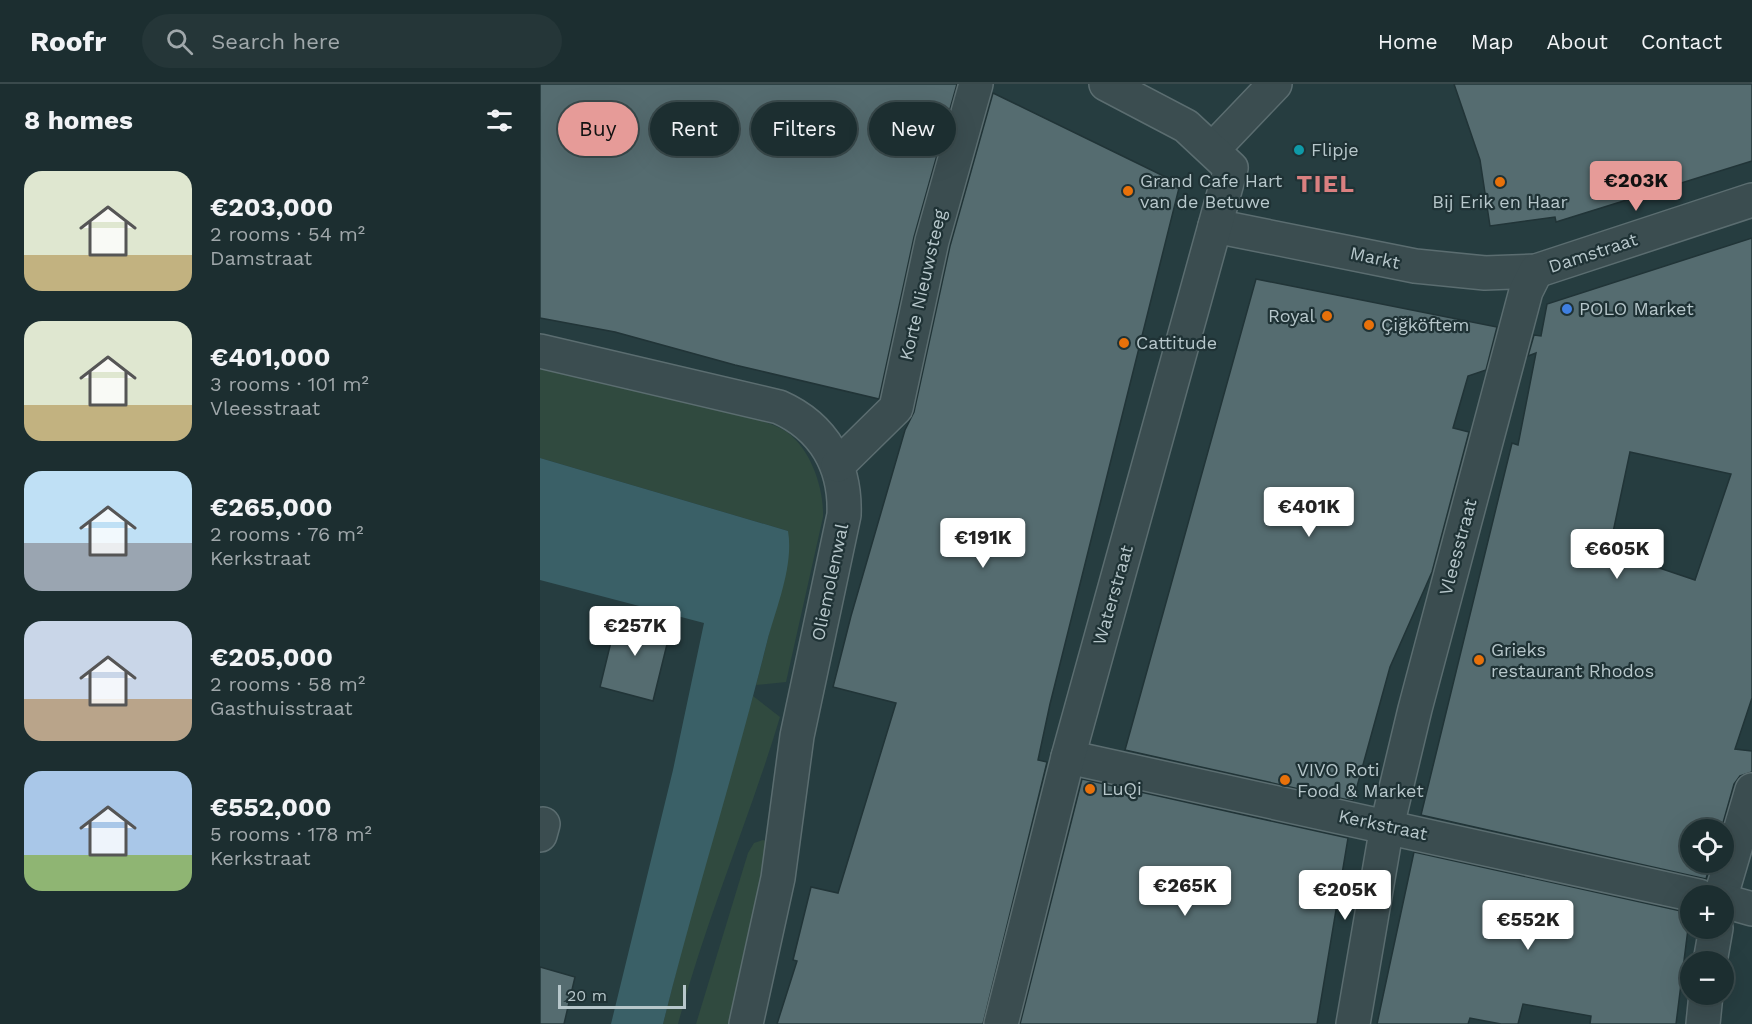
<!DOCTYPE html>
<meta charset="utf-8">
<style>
body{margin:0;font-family:"Work Sans",sans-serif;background:#253638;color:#f1f3f6;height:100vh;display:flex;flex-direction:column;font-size:22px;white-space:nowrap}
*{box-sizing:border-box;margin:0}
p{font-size:20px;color:#a0a8ab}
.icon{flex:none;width:33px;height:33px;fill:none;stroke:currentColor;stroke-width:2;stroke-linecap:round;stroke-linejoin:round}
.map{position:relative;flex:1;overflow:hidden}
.side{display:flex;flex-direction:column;background:#1c2e30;width:540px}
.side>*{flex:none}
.top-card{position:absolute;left:18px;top:18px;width:570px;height:54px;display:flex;gap:12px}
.buttons{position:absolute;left:1140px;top:735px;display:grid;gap:12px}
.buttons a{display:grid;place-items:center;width:54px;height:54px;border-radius:50%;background:#1c2e30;box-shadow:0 6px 24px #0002,0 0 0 2px #3a4a4c;font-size:30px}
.scale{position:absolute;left:18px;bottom:15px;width:128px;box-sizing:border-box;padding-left:6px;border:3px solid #b7c7cb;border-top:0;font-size:16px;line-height:21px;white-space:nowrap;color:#b7c7cb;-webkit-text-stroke:4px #1f3235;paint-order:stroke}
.price{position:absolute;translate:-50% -51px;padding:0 14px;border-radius:6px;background:#fff;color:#222;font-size:20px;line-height:39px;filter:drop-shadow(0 2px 3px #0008)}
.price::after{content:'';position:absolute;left:50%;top:36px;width:18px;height:14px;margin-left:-9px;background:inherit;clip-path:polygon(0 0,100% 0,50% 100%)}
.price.on{background:#e69b98;color:#111}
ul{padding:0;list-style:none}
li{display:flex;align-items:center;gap:18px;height:150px;padding:0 24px}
li span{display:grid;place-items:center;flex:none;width:168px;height:120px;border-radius:18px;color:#555}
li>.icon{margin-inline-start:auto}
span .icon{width:72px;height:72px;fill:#fffc;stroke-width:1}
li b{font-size:26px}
h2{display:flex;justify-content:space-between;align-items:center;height:72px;padding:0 24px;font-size:26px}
.pill{padding:0 21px;border-radius:27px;background:#1c2e30;box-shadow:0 6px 24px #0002,0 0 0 2px #3a4a4c;font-size:21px;line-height:54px}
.pill.on{background:#e69b98;color:#111}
header{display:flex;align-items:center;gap:36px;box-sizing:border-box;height:84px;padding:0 30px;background:#1c2e30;border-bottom:2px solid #3a4a4c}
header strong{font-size:28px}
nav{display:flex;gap:33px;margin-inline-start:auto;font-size:21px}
.search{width:420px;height:54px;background:#253638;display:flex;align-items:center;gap:15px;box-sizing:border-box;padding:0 21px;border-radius:33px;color:#a0a8ab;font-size:22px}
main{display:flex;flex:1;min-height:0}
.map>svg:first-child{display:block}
.green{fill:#304a3f}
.water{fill:#3a6067}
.building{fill:#556c70;stroke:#213437;stroke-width:1.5;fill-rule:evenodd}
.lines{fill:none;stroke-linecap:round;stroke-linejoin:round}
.minor-casing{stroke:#5b6d70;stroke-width:36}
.minor{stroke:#3b4d50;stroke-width:33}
.culture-dot{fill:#0f9aa8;stroke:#1f3235;stroke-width:2}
.food-dot{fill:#e8710a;stroke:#1f3235;stroke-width:2}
.shop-dot{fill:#3f7fe0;stroke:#1f3235;stroke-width:2}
.labels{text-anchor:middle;stroke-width:4.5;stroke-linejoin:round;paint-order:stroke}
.poi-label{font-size:18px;fill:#b7c7cb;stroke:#1f3235;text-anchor:start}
.street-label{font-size:18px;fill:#b7c7cb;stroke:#1f3235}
.district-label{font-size:24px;font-weight:bold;letter-spacing:1.5px;fill:#da8080;stroke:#1f3235}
</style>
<header>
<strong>Roofr</strong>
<div class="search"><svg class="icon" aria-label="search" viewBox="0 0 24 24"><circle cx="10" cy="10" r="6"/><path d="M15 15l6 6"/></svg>Search here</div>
<nav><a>Home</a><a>Map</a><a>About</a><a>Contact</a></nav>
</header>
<main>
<section class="side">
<h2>8 homes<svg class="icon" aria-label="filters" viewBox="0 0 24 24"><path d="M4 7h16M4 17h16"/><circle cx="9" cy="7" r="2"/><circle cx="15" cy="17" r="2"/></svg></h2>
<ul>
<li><span style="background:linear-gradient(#dfe7d0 70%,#c2b280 0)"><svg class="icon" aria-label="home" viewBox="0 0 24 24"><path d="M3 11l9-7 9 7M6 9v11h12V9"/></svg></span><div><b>€203,000</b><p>2 rooms · 54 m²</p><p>Damstraat</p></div></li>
<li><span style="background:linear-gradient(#dfe7d0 70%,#c2b280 0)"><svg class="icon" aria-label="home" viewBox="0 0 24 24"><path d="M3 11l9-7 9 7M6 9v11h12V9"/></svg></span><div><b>€401,000</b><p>3 rooms · 101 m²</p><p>Vleesstraat</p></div></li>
<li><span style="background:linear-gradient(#bfe0f5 60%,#9aa5b1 0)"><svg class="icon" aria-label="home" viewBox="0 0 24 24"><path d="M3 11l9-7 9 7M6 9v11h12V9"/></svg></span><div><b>€265,000</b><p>2 rooms · 76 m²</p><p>Kerkstraat</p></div></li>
<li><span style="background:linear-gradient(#c9d6e8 65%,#b9a48a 0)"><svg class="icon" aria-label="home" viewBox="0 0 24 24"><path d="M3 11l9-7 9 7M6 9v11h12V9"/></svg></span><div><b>€205,000</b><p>2 rooms · 58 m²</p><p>Gasthuisstraat</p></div></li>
<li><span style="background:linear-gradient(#a9c7e8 70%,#8fb573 0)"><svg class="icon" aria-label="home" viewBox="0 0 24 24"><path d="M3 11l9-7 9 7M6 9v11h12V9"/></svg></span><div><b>€552,000</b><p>5 rooms · 178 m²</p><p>Kerkstraat</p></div></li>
</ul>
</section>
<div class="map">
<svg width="1212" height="940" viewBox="0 0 1212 940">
<rect width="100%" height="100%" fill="#263d40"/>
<g class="green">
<path d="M 0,277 L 212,333 C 223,338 237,341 247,348 C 271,366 284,404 283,433 L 246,598 L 216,601 L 246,483 L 248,447 L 0,374 Z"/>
<path d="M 213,612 L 240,633 C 209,736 166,835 138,940 L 123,940 L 151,828 Z"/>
<path d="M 223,756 L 230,758 L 197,940 L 156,940 L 208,769 L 214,759 Z"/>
</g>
<path class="water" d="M 0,374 L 248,447 C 254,482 236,524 227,558 C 195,686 155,812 123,940 L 71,940 L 133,686 L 164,539 L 0,496 Z"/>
<g class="building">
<path d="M 0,0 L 417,0 L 374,153 L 339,315 L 195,281 L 75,248 L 0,234 Z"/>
<path d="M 914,0 L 1212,0 L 1212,77 L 1016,138 L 1015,133 L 950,142 L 940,76 Z"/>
<path d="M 453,9 L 640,100 L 510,620 L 498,676 L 507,678 L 443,940 L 237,940 L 257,877 L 253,876 L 271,803 L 298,809 L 356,619 L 293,603 L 311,532 L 365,346 L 374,328 L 410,162 Z"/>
<path d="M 1212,154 L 1212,614 L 1195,665 L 1212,667 L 1212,688 L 1200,692 L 1194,700 L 1181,746 L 1150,746 L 1150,778 L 1171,778 L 1166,795 L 881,731 L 972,359 L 978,361 L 996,269 L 988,272 L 994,251 L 1001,252 L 1007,220 ZM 1090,368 L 1191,390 L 1155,496 L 1069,467 Z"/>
<path d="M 716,195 L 957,243 L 946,286 L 928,292 L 913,344 L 929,348 L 892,488 L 850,583 L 813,717 L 585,666 Z"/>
<path d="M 78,529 L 131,544 L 113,617 L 60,603 Z"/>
<path d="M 542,695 L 808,754 L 777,940 L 480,940 Z"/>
<path d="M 874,768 L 1150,829 L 1136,940 L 1050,940 L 1051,932 L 983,920 L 978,940 L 961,940 L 930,934 L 928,940 L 837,940 Z"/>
<path d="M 0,883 L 35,893 L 24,940 L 0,940 Z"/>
</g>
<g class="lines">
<g class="minor-casing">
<g id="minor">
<path d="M 673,65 L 735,0"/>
<path d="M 675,142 L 875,182 L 945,189 L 996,187 L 1212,116"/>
<path d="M 0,267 L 239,323 C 284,343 306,382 304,431 L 257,652 L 238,794 L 206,940"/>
<path d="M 298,381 L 356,324 L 392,157 L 436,0"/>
<path d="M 528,673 L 1159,812"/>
<path d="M 0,751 L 3,740"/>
<path d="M 1181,812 L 1212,706"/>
<path d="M 1184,817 L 1212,825"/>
<path d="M 1170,878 L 1176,844"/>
<path d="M 461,940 L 528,673 L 691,84 L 646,42 L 566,0"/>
<path d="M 813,940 L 847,742 L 875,625 L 986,207 L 996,187"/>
<path d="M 1163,940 L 1166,910"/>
</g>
</g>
<use href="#minor" class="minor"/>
</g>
<circle class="culture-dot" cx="759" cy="66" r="6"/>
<g class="food-dot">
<circle cx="960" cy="98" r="6"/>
<circle cx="588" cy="107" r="6"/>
<circle cx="787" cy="232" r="6"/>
<circle cx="829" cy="241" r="6"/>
<circle cx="584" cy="259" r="6"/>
<circle cx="939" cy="576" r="6"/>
<circle cx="745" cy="696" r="6"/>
<circle cx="550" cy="705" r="6"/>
</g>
<circle class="shop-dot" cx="1027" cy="225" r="6"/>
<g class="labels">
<g class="poi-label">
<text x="771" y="72">Flipje</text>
<text x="600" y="103">Grand Cafe Hart<tspan x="600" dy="21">van de Betuwe</tspan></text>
<text x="960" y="124" text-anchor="middle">Bij Erik en Haar</text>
<text x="1039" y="231">POLO Market</text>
<text x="775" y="238" text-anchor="end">Royal</text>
<text x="841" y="247">Çiğköftem</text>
<text x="596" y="265">Cattitude</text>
<text x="951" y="572">Grieks<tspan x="951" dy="21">restaurant Rhodos</tspan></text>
<text x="757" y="692">VIVO Roti<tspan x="757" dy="21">Food &amp; Market</tspan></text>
<text x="562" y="711">LuQi</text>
</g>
<g class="street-label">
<text transform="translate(1053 169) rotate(-18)" y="6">Damstraat</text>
<text transform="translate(835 174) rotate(12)" y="6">Markt</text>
<text transform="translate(383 201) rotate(-77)" y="6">Korte Nieuwsteeg</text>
<text transform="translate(918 463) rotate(-75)" y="6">Vleesstraat</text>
<text transform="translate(290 498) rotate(-78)" y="6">Oliemolenwal</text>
<text transform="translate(573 511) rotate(-74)" y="6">Waterstraat</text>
<text transform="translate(843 741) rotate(12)" y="6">Kerkstraat</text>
</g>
<g class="district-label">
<text x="786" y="108">TIEL</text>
</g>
</g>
</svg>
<div class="buttons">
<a><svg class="icon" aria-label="locate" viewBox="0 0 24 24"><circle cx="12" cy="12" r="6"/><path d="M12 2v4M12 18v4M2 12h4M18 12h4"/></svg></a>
<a>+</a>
<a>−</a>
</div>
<div class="scale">20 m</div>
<b class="price on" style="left:1096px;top:128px">€203K</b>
<b class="price" style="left:769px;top:454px">€401K</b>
<b class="price" style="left:443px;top:485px">€191K</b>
<b class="price" style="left:1077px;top:496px">€605K</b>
<b class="price" style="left:95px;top:573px">€257K</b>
<b class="price" style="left:645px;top:833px">€265K</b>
<b class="price" style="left:805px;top:837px">€205K</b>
<b class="price" style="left:988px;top:867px">€552K</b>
<div class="top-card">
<a class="pill on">Buy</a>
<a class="pill">Rent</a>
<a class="pill">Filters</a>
<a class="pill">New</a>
</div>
</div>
</main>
